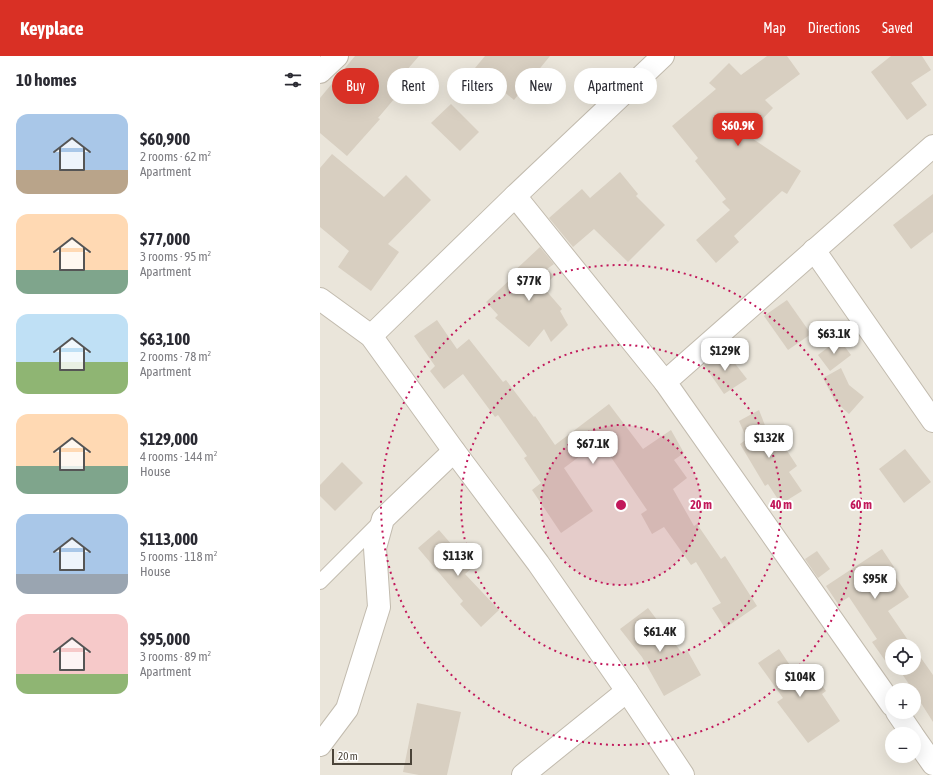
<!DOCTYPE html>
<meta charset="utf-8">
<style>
body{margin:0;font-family:"Asap Condensed",sans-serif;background:#f7f7f7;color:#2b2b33;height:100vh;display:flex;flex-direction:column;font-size:15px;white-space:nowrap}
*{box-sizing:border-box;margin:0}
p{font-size:13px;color:#7c7c81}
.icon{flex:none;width:22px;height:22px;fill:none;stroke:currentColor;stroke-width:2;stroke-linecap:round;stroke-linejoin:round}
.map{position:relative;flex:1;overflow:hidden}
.side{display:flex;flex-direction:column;background:#fff;width:320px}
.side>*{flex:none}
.banner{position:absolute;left:12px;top:12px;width:380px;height:36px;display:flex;gap:8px}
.controls{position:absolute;left:565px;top:583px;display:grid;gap:8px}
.controls a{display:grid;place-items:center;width:36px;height:36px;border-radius:50%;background:#fff;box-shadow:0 4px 16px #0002;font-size:20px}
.scale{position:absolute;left:12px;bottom:10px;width:80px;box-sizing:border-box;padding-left:4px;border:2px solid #4b4439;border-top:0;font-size:11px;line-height:14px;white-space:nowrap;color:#4b4439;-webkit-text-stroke:3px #fff;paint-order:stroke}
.price{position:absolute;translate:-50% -34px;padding:0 9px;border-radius:8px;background:#fff;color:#222;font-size:13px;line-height:26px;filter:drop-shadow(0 1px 2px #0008)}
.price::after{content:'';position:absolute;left:50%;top:24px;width:12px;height:9px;margin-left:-6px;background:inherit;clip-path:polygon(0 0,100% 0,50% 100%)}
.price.active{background:#d93025;color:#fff}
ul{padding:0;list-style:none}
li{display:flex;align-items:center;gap:12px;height:100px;padding:0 16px}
li span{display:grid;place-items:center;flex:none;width:112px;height:80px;border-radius:12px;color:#555}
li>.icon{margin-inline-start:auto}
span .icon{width:48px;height:48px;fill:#fffc;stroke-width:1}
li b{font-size:17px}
h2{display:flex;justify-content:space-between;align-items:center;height:48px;padding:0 16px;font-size:17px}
.chip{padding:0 14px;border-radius:18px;background:#fff;box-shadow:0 4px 16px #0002;font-size:14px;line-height:36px}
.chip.active{background:#d93025;color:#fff}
header{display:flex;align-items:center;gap:24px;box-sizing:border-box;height:56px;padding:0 20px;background:#d93025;color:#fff}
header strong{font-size:19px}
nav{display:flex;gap:22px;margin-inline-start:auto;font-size:14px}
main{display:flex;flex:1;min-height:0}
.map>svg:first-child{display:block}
.residential{fill:#eae5da;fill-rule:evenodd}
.building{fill:#d8cfc1}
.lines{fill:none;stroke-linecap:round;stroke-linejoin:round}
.service-casing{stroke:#c2bbae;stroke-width:16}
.minor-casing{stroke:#c2bbae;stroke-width:24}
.tertiary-casing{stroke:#c2bbae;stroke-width:24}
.service{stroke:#fff;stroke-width:14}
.minor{stroke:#fff;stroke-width:22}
.tertiary{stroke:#fff;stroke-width:22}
.ring{fill:none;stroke:#c2185b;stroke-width:2;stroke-dasharray:2 4}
.centre{fill:#c2185b;stroke:#fff;stroke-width:2}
.ring-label{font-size:12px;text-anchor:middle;font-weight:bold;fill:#c2185b;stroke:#fff;stroke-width:4;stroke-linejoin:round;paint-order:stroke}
</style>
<header>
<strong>Keyplace</strong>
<nav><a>Map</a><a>Directions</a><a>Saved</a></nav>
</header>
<main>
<section class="side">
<h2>10 homes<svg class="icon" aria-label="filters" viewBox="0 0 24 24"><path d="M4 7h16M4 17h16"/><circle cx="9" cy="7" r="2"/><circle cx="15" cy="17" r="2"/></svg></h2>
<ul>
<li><span style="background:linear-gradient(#a9c7e8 70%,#b9a48a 0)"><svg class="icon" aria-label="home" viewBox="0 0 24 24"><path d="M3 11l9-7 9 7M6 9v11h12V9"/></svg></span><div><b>$60,900</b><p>2 rooms · 62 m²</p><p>Apartment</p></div></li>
<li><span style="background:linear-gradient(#ffd9b3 70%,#7fa58c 0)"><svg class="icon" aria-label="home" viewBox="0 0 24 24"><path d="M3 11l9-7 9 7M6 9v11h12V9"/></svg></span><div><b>$77,000</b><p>3 rooms · 95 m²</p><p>Apartment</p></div></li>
<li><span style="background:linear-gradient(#bfe0f5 60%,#8fb573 0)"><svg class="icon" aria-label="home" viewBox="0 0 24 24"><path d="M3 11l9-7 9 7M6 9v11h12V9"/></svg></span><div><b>$63,100</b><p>2 rooms · 78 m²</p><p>Apartment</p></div></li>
<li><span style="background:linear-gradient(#ffd9b3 65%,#7fa58c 0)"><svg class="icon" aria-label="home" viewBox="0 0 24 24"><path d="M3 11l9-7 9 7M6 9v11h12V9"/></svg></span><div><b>$129,000</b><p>4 rooms · 144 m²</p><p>House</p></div></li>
<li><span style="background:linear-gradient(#a9c7e8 75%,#9aa5b1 0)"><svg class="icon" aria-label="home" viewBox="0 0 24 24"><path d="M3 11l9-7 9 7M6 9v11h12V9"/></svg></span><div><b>$113,000</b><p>5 rooms · 118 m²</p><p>House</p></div></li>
<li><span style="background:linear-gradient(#f6c9c9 75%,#8fb573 0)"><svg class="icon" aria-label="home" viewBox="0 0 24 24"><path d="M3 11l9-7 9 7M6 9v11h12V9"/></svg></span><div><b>$95,000</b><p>3 rooms · 89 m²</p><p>Apartment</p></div></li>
</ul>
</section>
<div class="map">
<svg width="613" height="719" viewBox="0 0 613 719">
<rect width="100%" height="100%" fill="#f6f3ec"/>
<path class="residential" d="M 0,0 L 613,0 L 613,719 L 0,719 ZM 572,590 L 594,590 L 594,612 L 572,612 ZM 572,634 L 594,634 L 594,656 L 572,656 ZM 572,678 L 594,678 L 594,700 L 572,700 Z"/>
<g class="building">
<path d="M 35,0 L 99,0 L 73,30 L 80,36 L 58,62 L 60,63 L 27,100 L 0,77 L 0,42 Z"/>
<path d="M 165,0 L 230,0 L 194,44 L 155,12 Z"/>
<path d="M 447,0 L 467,0 L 480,18 L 445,44 L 453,52 L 427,79 L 481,115 L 467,138 L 462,135 L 414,180 L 419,186 L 396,207 L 376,184 L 410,154 L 402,146 L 406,143 L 375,105 L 378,102 L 352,70 L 396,33 L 389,27 L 409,7 L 421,19 Z"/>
<path d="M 571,0 L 602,0 L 611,14 L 591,27 L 607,49 L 587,64 L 551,16 Z"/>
<path d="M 131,48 L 159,76 L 140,95 L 111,67 Z"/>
<path d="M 12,98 L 64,141 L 86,119 L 111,144 L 68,188 L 79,196 L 51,235 L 18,211 L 29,195 L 0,171 L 0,112 Z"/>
<path d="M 300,116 L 318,138 L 316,140 L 345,169 L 308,206 L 274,173 L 253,191 L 229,162 L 262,133 L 270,142 Z"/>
<path d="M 613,138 L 613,176 L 591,193 L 573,169 Z"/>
<path d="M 220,191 L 234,208 L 227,213 L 234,220 L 223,231 L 242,253 L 240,255 L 248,269 L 231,286 L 224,273 L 209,291 L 175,262 L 178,259 L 166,246 L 192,222 L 190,219 Z"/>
<path d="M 467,244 L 491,278 L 468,294 L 444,260 Z"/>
<path d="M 117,264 L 137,293 L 149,283 L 183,326 L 186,324 L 214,361 L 215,360 L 235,389 L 289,348 L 323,393 L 351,374 L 364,397 L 354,404 L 367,422 L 353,433 L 374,470 L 377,468 L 401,503 L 405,500 L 437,550 L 405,572 L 392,552 L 401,547 L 376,506 L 371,509 L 344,471 L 332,478 L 321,458 L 327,454 L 280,385 L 244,412 L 273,455 L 241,477 L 212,434 L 221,427 L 204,402 L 207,400 L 178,359 L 175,361 L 143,318 L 124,333 L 110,315 L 115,310 L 94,280 Z"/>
<path d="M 519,283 L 531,299 L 510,315 L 498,299 Z"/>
<path d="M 403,292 L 427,323 L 404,338 L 384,309 Z"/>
<path d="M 521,312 L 529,329 L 544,341 L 529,358 L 515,345 L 503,322 Z"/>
<path d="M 439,354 L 455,395 L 464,390 L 477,410 L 469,416 L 482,435 L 461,448 L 448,428 L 445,430 L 420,388 L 427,383 L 419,365 Z"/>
<path d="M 585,393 L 611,426 L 584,447 L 559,413 Z"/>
<path d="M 22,406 L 43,427 L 15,455 L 0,440 L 0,429 Z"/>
<path d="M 119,474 L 152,512 L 145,518 L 179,554 L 161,571 L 140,548 L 143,545 L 98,492 Z"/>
<path d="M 562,493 L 574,511 L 570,513 L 589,541 L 568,555 L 592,590 L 572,590 L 573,612 L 571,613 L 552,586 L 557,583 L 529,541 L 518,548 L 506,530 Z"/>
<path d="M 497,495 L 510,513 L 498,522 L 485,503 Z"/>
<path d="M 328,552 L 362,597 L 367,594 L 381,619 L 344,640 L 322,601 L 300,573 Z"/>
<path d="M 594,592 L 613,619 L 613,666 L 594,636 L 594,634 L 593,634 L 578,612 L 594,612 Z"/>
<path d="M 459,593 L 482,627 L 494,618 L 506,635 L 502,638 L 520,665 L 488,687 L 457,646 L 463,642 L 438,607 Z"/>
<path d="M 97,647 L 141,656 L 127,719 L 99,719 L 83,716 Z"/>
</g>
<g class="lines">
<g class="service-casing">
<path id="service" d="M 0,526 L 60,466"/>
</g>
<g class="minor-casing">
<g id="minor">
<path d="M 0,16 L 17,0"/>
<path d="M 195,140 L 345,326"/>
<path d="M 494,194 L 613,365"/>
<path d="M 572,649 L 345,326 L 613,90"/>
<path d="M 577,656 L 592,678"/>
<path d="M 594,681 L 613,708"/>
<path d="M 0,689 L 27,653 L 59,551 L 55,492 L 63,463 L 134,395"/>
<path d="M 203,719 L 307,635"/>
</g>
</g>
<g class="tertiary-casing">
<g id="tertiary">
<path d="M 0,243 L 51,280 L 134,395 L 218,507 L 307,635 L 363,719"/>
<path d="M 51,280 L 195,140 L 343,0"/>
</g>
</g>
<use href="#service" class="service"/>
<use href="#minor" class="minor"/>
<use href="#tertiary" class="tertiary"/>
</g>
<circle cx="301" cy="449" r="80" fill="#c2185b" fill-opacity=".12"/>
<g class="ring">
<circle cx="301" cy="449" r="80"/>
<circle cx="301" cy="449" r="160"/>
<circle cx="301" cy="449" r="240"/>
</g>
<circle cx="301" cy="449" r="6" class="centre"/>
<g class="ring-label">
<text x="381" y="453">20 m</text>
<text x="461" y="453">40 m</text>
<text x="541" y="453">60 m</text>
</g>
</svg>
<div class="controls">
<a><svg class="icon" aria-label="locate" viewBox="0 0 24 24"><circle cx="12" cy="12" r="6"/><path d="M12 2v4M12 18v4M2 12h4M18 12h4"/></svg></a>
<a>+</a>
<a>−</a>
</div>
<div class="scale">20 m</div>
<b class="price active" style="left:418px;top:91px">$60.9K</b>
<b class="price" style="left:209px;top:246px">$77K</b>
<b class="price" style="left:514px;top:299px">$63.1K</b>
<b class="price" style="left:405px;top:316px">$129K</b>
<b class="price" style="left:449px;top:403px">$132K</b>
<b class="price" style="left:273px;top:409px">$67.1K</b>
<b class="price" style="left:138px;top:521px">$113K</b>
<b class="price" style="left:555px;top:544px">$95K</b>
<b class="price" style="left:340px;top:597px">$61.4K</b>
<b class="price" style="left:480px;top:642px">$104K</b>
<div class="banner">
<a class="chip active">Buy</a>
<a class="chip">Rent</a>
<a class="chip">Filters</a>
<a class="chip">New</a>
<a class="chip">Apartment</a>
</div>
</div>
</main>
